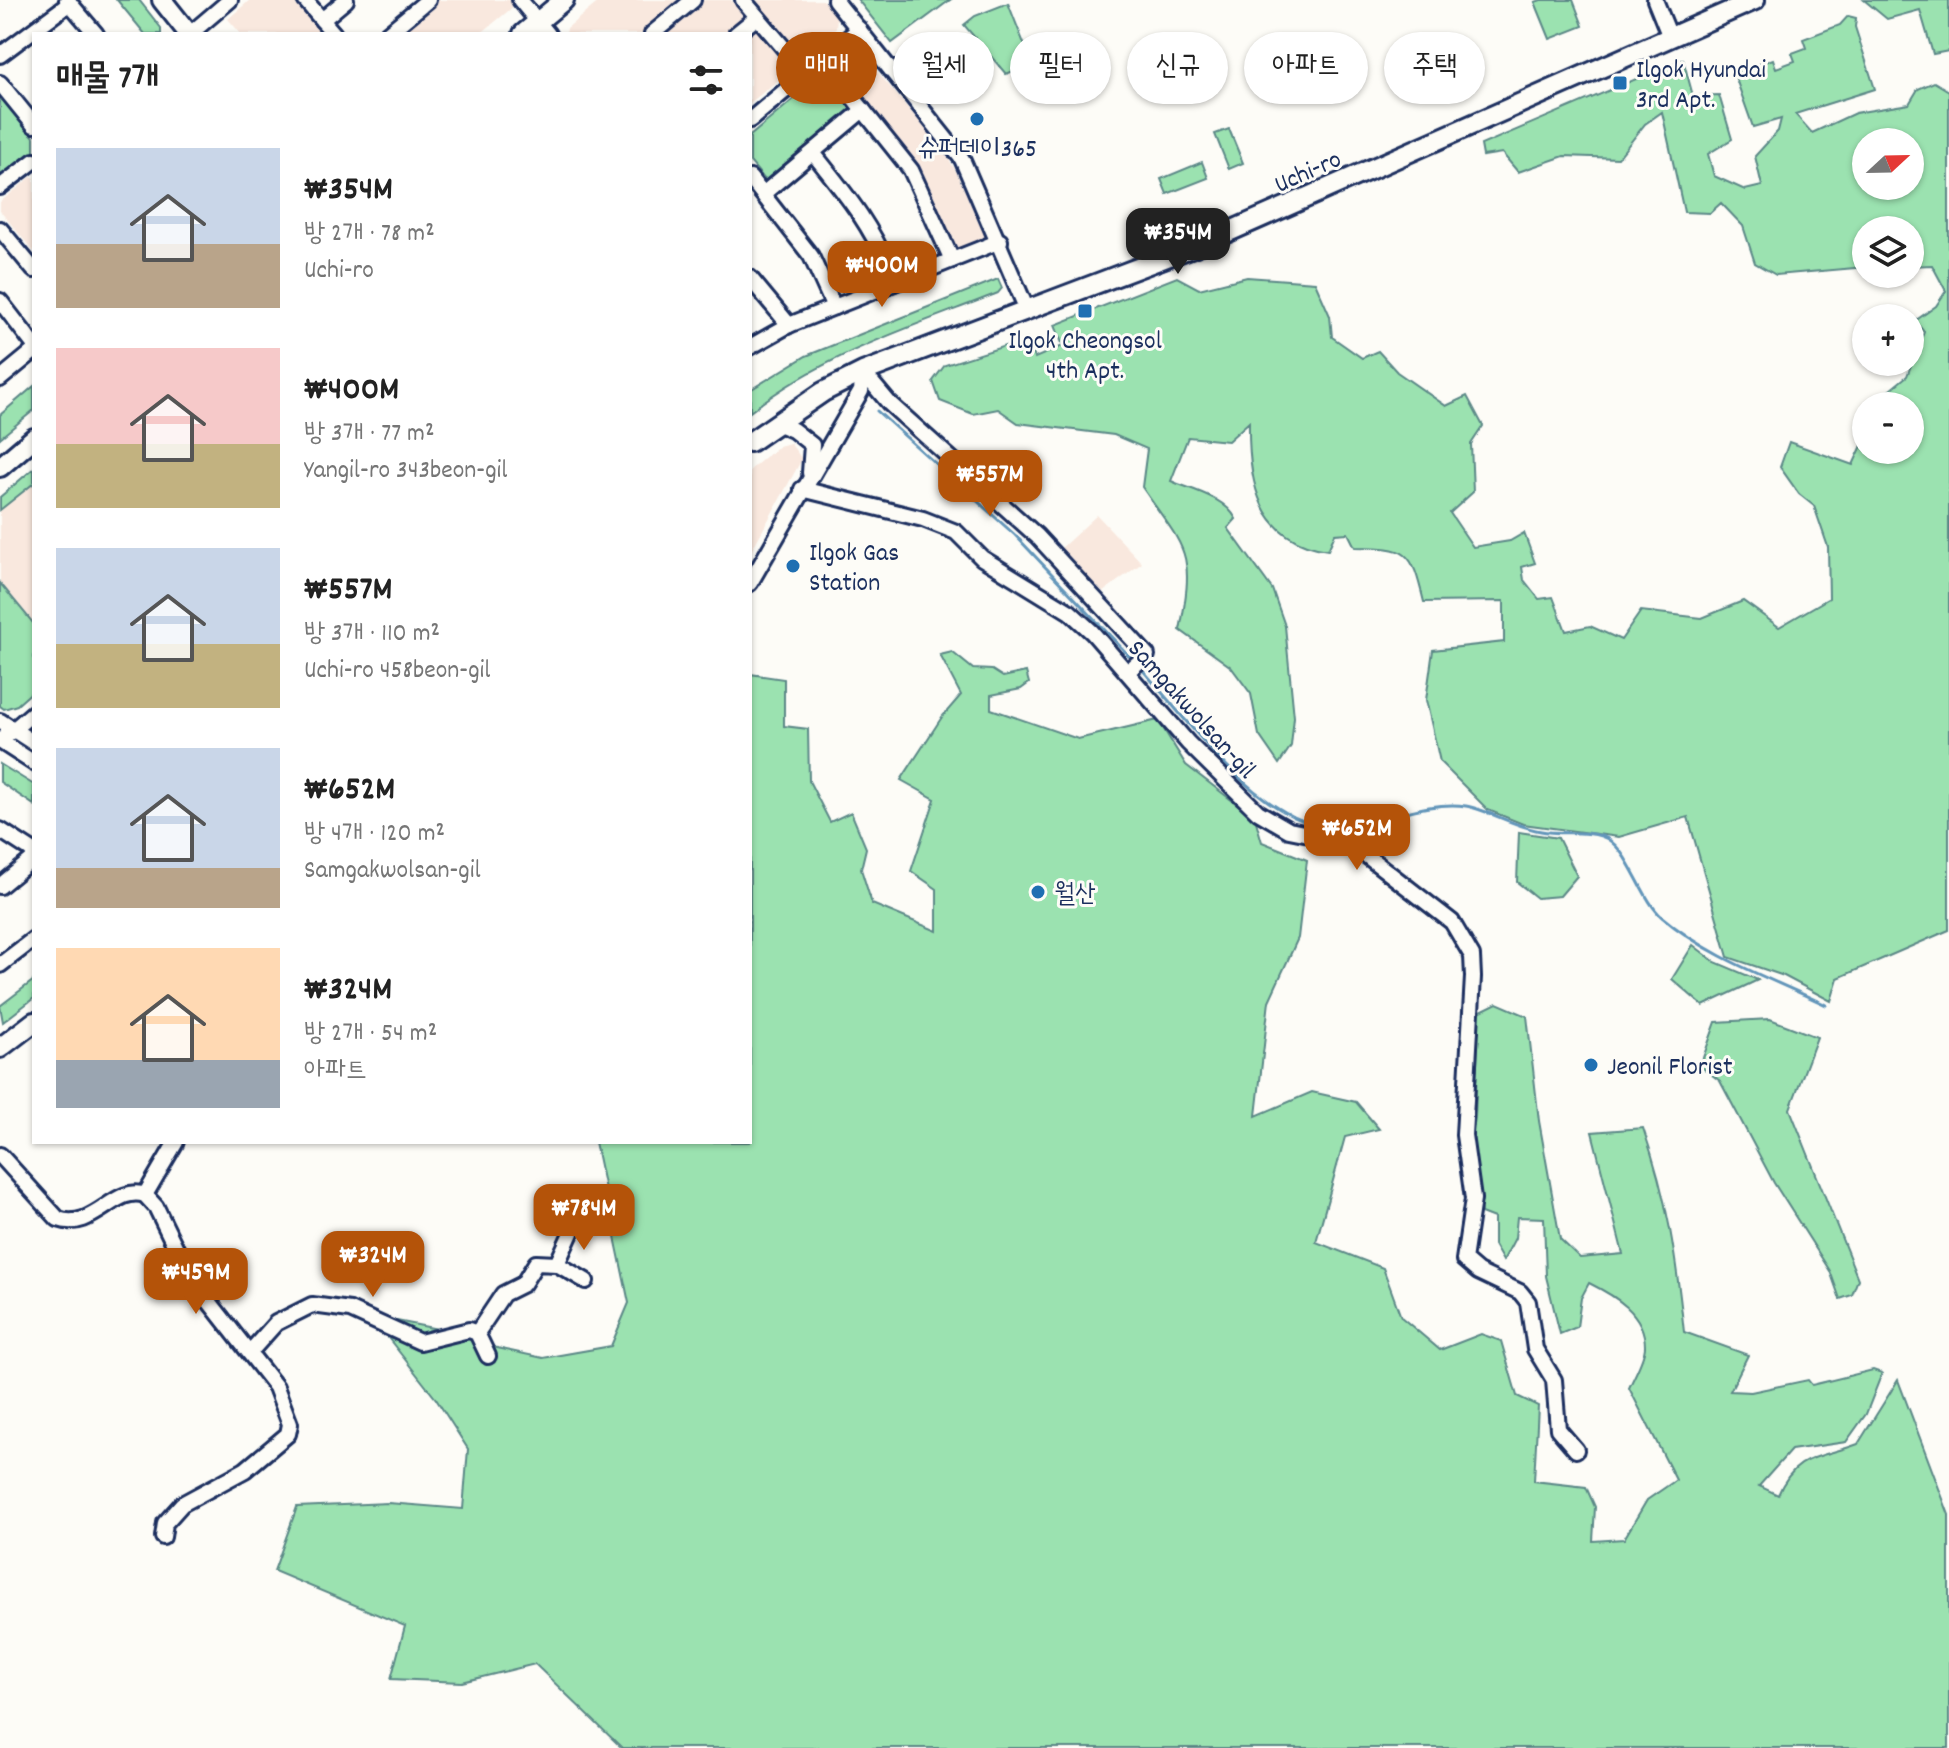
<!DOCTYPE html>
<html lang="ko">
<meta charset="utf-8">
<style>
body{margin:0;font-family:Dekko,"Poor Story",sans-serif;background:#f2f2f2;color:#222;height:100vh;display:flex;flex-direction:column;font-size:30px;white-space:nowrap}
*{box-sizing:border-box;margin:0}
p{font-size:26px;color:#767676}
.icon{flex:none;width:44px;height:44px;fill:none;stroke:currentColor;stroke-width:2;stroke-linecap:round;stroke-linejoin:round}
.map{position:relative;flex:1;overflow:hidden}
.panel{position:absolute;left:32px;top:32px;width:720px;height:1112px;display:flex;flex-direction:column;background:#fff;border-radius:0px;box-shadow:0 2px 6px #0004}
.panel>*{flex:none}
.banner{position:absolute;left:776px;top:32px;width:760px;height:72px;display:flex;gap:16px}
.needle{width:52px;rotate:68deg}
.fabs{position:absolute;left:1852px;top:128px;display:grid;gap:16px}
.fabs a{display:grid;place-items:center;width:72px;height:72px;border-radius:50%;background:#fff;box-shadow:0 2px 6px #0004;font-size:40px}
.price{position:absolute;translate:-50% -68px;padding:0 18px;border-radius:16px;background:#b45309;color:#fff;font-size:26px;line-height:52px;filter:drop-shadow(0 2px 4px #0008)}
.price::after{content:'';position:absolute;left:50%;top:48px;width:24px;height:18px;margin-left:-12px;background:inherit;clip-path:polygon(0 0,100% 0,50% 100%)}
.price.current{background:#222;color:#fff}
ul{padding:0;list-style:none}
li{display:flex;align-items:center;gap:24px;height:200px;padding:0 24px}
li span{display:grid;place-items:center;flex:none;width:224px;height:160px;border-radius:0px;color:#555}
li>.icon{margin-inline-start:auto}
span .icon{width:96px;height:96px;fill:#fffc;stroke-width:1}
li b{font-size:34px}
h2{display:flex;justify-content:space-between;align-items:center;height:96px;padding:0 24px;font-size:34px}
.chip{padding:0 28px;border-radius:36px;background:#fff;box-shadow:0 2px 6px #0004;font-size:28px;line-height:72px}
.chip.current{background:#b45309;color:#fff}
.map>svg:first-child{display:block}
.built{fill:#f9e8de}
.green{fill:#9be2b0;stroke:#5b8887;stroke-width:2;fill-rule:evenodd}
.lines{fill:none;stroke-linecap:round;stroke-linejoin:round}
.stream{stroke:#6496ba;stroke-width:3}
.minor-casing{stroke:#1b2f5e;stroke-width:20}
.major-casing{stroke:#1b2f5e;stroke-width:24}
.minor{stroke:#fdfcf7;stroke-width:14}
.major{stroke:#fdfcf7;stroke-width:18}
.poi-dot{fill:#1f6fb2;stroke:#fdfcf7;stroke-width:3}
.labels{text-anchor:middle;stroke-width:6;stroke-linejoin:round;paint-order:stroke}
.poi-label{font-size:26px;fill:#1b2f5e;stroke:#fdfcf7;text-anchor:start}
.street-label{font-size:26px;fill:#1b2f5e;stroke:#fdfcf7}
</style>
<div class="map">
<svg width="1949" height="1748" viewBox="0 0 1949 1748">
<rect width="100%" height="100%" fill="#fdfcf7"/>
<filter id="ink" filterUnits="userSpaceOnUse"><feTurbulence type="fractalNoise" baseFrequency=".0125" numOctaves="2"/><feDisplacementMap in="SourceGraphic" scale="16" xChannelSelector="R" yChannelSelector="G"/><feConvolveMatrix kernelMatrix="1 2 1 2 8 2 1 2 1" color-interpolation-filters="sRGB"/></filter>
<g filter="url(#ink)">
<g class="built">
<path d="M 250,0 L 297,0 L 326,34 L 241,34 L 228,19 Z"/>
<path d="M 439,0 L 512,0 L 512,8 L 480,34 L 397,34 Z"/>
<path d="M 601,0 L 684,0 L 643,34 L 566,34 L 567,28 Z"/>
<path d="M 702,0 L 731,0 L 742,13 L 741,21 L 725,34 L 661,34 Z"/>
<path d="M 753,0 L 823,0 L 837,17 L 836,28 L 806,54 L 798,53 Z"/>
<path d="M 750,30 L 760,31 L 785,61 L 786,74 L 750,103 L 750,34 L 745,34 Z"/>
<path d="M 850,56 L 866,58 L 943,150 L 956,171 L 985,237 L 979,246 L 963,252 L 954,248 L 916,166 L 840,71 L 840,65 Z"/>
<path d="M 31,177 L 34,177 L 34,252 L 0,211 L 0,202 Z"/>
<path d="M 790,443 L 802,459 L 750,553 L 750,470 L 779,446 Z"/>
<path d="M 34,483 L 34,690 L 0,693 L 0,510 Z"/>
<path d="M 1097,515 L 1142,563 L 1103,592 L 1059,550 Z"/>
</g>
<g class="green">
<path d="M 117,0 L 139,0 L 161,28 L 161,34 L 145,34 Z"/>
<path d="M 858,0 L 950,0 L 892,43 Z"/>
<path d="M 1541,0 L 1573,0 L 1583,26 L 1550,39 L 1535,2 Z"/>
<path d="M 1864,0 L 1949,0 L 1949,51 L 1933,54 L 1920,10 L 1887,19 Z"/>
<path d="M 1008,3 L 1032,64 L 1006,74 L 964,25 L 975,16 Z"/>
<path d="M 1848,16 L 1856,18 L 1855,27 L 1875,89 L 1795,114 L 1812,133 L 1855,113 L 1909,104 L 1918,89 L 1934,82 L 1949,91 L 1949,930 L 1838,978 L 1831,1001 L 1784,976 L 1728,957 L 1688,817 L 1619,837 L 1523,824 L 1488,810 L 1440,762 L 1426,700 L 1433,650 L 1504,642 L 1504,601 L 1424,602 C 1411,549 1409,548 1355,547 L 1348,533 L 1335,534 L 1328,550 C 1258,541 1248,481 1249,422 L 1228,441 L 1188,437 L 1171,481 C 1192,490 1225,497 1236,519 L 1228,528 L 1272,589 L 1285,626 L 1294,717 L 1291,746 L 1279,764 L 1259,735 L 1251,694 L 1231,667 L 1180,630 C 1196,549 1185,550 1142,487 L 1147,449 L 1114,435 L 1018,423 L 998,409 L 973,414 L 940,401 L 933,381 L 945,365 L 1027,339 L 1035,358 L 1063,346 L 1055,325 L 1177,277 L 1199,289 L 1247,277 L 1315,282 L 1330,316 L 1332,337 L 1362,358 L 1378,351 L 1397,372 L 1446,406 L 1467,396 L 1483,426 L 1471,444 L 1473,492 L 1450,513 L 1473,547 L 1510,541 L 1524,533 L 1535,563 L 1522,567 L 1524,580 L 1539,599 L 1553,597 L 1566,631 L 1590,626 L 1621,640 L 1641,611 L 1702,618 L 1743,601 L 1779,627 L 1829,598 L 1828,547 L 1814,506 L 1799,494 L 1780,467 L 1789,442 L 1853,465 L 1866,437 L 1866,450 L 1910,450 L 1910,406 L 1880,406 L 1885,394 L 1907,376 L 1924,332 L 1915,321 L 1936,306 L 1946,291 L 1932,265 L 1910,266 L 1910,230 L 1866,230 L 1866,267 L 1776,275 L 1755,263 L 1743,226 L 1721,203 L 1710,213 L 1684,212 L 1662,112 L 1645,124 L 1618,158 L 1564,156 L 1518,172 L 1502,153 L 1483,156 L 1481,145 L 1683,59 L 1693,96 L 1719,95 L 1732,139 L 1708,154 L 1714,176 L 1745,190 L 1762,186 L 1755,156 L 1778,131 L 1781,119 L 1753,127 L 1734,73 L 1773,59 L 1776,68 L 1795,61 L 1792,53 L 1806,48 L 1803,39 L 1840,25 ZM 1866,142 L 1910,142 L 1910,186 L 1866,186 Z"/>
<path d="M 1444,37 L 1457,69 L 1436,77 L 1423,46 Z"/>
<path d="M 820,77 L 830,78 L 852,105 L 852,114 L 774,180 L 765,180 L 750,162 L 750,136 Z"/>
<path d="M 0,95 L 34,137 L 34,155 L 0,179 Z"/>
<path d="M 1229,129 L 1243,163 L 1229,169 L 1215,134 Z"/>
<path d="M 1202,162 L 1208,178 L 1167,194 L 1161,179 Z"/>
<path d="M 998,279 L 1002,288 L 998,293 C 914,326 822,355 750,412 L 750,390 L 806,356 Z"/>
<path d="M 34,386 L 34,410 L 0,438 L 0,415 Z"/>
<path d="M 34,468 L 34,483 L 0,510 L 0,497 Z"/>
<path d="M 0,583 L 34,624 L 34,690 L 17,705 L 4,709 L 0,706 Z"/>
<path d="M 952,652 L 973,669 L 992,670 L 1003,677 L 1026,672 L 1029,683 L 1021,689 L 991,695 L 991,709 L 1078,739 L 1158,720 L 1186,765 L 1255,818 L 1262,842 L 1307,860 L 1298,938 L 1269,1001 L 1256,1116 L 1312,1092 L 1356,1102 L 1379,1129 L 1345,1137 L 1316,1242 L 1383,1268 L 1401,1317 L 1440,1350 L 1481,1334 L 1501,1341 L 1517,1396 L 1538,1406 L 1534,1481 L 1586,1487 L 1595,1507 L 1593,1541 L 1624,1539 L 1647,1500 L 1676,1480 L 1629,1388 C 1634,1376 1645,1358 1645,1346 C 1645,1313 1615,1296 1589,1283 L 1581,1298 L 1577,1327 L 1560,1334 L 1546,1276 L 1544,1218 L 1517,1217 L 1515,1238 L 1503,1261 L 1494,1245 L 1494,1218 L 1481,1213 L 1470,1148 L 1475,1118 L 1479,1012 L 1497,1003 L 1527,1016 L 1539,1121 L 1560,1239 L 1580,1258 L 1623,1254 L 1592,1132 L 1643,1128 C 1668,1200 1676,1257 1684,1332 L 1748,1355 L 1730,1391 L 1751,1392 L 1808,1380 L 1812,1385 L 1873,1370 L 1882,1373 L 1866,1414 L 1846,1442 L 1791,1450 L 1759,1486 L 1778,1495 C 1795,1453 1822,1458 1858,1444 L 1898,1380 L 1949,1515 L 1949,1748 L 622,1748 L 535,1664 L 462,1682 L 391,1679 L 405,1626 L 274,1571 L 297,1507 L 388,1503 L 463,1509 L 468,1449 L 436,1399 L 371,1316 L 443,1330 L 488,1346 L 543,1358 L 611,1346 L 629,1303 L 595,1142 L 750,1142 L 750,674 L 784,679 L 784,726 L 808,729 L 809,781 L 830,822 L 851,812 L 866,848 L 861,869 L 872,904 L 937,931 L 937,889 L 911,871 L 935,799 L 901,780 L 942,717 L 961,695 L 940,655 Z"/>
<path d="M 0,764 L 34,785 L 34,805 L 0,782 Z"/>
<path d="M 1519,832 L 1558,838 L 1577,876 L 1560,896 L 1537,898 L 1517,882 Z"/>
<path d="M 1693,945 L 1715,962 L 1758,980 L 1703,1006 L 1672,979 Z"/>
<path d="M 34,980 L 34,998 L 3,1022 L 0,1006 Z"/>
<path d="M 1770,1019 L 1817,1037 L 1790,1109 L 1858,1279 L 1852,1295 L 1840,1299 L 1830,1271 L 1774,1183 L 1720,1081 L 1700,1066 L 1716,1022 Z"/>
</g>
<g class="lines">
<g class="stream">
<path d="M 877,411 L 1015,535 L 1134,661"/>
<path d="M 1139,666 C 1184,716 1233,787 1294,817 C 1351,845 1408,798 1466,806 C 1486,809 1515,827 1541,831 C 1560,835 1583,830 1601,836 C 1628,844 1640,898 1662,917 C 1710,958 1770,978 1826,1005"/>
</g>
<g class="minor-casing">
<g id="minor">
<path d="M 67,0 L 96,34"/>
<path d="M 305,0 L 334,34"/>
<path d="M 520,0 L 548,34"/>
<path d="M 743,0 L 806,74"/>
<path d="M 835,0 L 962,159 L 1027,310"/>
<path d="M 1655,0 L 1670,37"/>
<path d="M 322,20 L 346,0"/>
<path d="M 190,34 L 230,0"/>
<path d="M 387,34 L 428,0"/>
<path d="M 652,34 L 693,0"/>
<path d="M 736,34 L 757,17"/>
<path d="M 0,55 L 70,3"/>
<path d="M 823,60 L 911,170 L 952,260"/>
<path d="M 0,83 L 34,125"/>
<path d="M 750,120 L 859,29"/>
<path d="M 813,153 C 847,195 877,232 894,283"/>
<path d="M 750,178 L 811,256 L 834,307"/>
<path d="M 0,187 L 34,161"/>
<path d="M 763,194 L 863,110"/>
<path d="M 0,229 L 34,270"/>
<path d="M 750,278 L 789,325"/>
<path d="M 0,301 L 34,345"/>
<path d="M 750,347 L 789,325 L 1000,241"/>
<path d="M 863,372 L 889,403 L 1037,536 L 1147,655 L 1127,672"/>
<path d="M 0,379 L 34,351"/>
<path d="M 776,423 L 793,430 L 812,445 L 810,473"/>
<path d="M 802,489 L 923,519 L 956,532 L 982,558 L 1070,612 L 1092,632 L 1188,743 L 1258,812 L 1289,830 L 1349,842 L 1452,922 L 1472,956 L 1473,977 L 1464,1135 L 1473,1199 L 1464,1260 L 1478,1272 L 1520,1292 L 1528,1302 L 1535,1349 L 1554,1380 L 1558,1429 L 1576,1450"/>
<path d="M 750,583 L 861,391 L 863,372"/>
<path d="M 0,721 L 34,743"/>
<path d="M 0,741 L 34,712"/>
<path d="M 0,741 L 34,763"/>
<path d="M 0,830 L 34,852"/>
<path d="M 0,886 L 34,858"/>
<path d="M 0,965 L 34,939"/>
<path d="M 0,1155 L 58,1219 C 94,1232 115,1184 145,1195 L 156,1207 L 190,1277 L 276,1387 L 290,1424 L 288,1434 L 245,1470 L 182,1504 L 165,1523 L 163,1537"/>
<path d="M 145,1195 L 176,1142"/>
<path d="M 557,1264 L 575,1224"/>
<path d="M 477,1333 L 503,1294 L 523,1284 L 536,1263 L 557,1264 L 586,1281"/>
<path d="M 250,1352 L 276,1323 L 312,1305 L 350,1310 L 420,1342 L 469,1330 L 477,1333 L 488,1356"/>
</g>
</g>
<g class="major-casing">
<g id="major">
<path d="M 162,0 L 189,34"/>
<path d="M 523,34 L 564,0"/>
<path d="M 750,442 L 823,392 L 863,372 L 1201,244 L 1755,0"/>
<path d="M 0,467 L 34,438"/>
<path d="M 0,1048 L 34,1022"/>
</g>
</g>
<use href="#minor" class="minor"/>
<use href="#major" class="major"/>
</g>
</g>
<g class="poi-dot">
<rect x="1612" y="75" width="16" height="16" rx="4"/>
<circle cx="977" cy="119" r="8"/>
<rect x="1077" y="303" width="16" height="16" rx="4"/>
<circle cx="793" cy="566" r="8"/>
<circle cx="1038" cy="892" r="8"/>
<circle cx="1591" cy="1065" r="8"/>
</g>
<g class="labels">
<g class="poi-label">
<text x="1636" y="77">Ilgok Hyundai<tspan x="1636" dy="30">3rd Apt.</tspan></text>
<text x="977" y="156" text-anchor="middle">슈퍼데이365</text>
<text x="1085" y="348" text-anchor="middle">Ilgok Cheongsol<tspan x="1085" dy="30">4th Apt.</tspan></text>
<text x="809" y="560">Ilgok Gas<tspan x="809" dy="30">Station</tspan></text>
<text x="1054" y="901">월산</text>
<text x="1607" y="1074">Jeonil Florist</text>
</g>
<g class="street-label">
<text transform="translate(1307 170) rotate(-24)" y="9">Uchi-ro</text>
<text transform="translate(1193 708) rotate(48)" y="9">Samgakwolsan-gil</text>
</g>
</g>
</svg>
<div class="fabs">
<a><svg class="needle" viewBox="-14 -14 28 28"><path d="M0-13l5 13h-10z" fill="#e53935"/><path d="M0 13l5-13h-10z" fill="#767676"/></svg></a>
<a><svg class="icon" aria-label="layers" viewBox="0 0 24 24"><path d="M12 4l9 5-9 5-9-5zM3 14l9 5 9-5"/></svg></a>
<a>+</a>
<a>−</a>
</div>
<b class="price current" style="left:1178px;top:276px">₩354M</b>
<b class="price" style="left:882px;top:309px">₩400M</b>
<b class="price" style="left:990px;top:518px">₩557M</b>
<b class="price" style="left:1357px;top:872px">₩652M</b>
<b class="price" style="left:584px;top:1252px">₩784M</b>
<b class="price" style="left:373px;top:1299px">₩324M</b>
<b class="price" style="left:196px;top:1316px">₩459M</b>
<div class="banner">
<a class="chip current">매매</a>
<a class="chip">월세</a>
<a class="chip">필터</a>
<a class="chip">신규</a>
<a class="chip">아파트</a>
<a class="chip">주택</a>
</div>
<section class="panel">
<h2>매물 7개<svg class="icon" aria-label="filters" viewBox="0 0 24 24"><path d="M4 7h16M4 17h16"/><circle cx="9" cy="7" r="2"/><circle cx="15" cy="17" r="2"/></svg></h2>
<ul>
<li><span style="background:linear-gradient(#c9d6e8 60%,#b9a48a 0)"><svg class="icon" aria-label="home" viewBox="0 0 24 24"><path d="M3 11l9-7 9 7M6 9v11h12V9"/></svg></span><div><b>₩354M</b><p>방 2개 · 78 m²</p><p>Uchi-ro</p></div></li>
<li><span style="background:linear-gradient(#f6c9c9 60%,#c2b280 0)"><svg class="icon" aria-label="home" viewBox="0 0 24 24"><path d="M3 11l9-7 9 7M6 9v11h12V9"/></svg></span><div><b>₩400M</b><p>방 3개 · 77 m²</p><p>Yangil-ro 343beon-gil</p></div></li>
<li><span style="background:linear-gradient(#c9d6e8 60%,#c2b280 0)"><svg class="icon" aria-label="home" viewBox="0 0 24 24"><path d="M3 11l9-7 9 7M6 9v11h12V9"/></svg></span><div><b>₩557M</b><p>방 3개 · 110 m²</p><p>Uchi-ro 458beon-gil</p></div></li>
<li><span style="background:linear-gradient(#c9d6e8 75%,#b9a48a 0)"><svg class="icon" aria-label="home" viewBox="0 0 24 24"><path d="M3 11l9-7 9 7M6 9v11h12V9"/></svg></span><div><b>₩652M</b><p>방 4개 · 120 m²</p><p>Samgakwolsan-gil</p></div></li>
<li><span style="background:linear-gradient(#ffd9b3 70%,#9aa5b1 0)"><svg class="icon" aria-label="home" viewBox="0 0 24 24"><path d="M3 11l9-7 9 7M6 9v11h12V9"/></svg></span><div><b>₩324M</b><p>방 2개 · 54 m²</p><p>아파트</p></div></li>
</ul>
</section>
</div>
